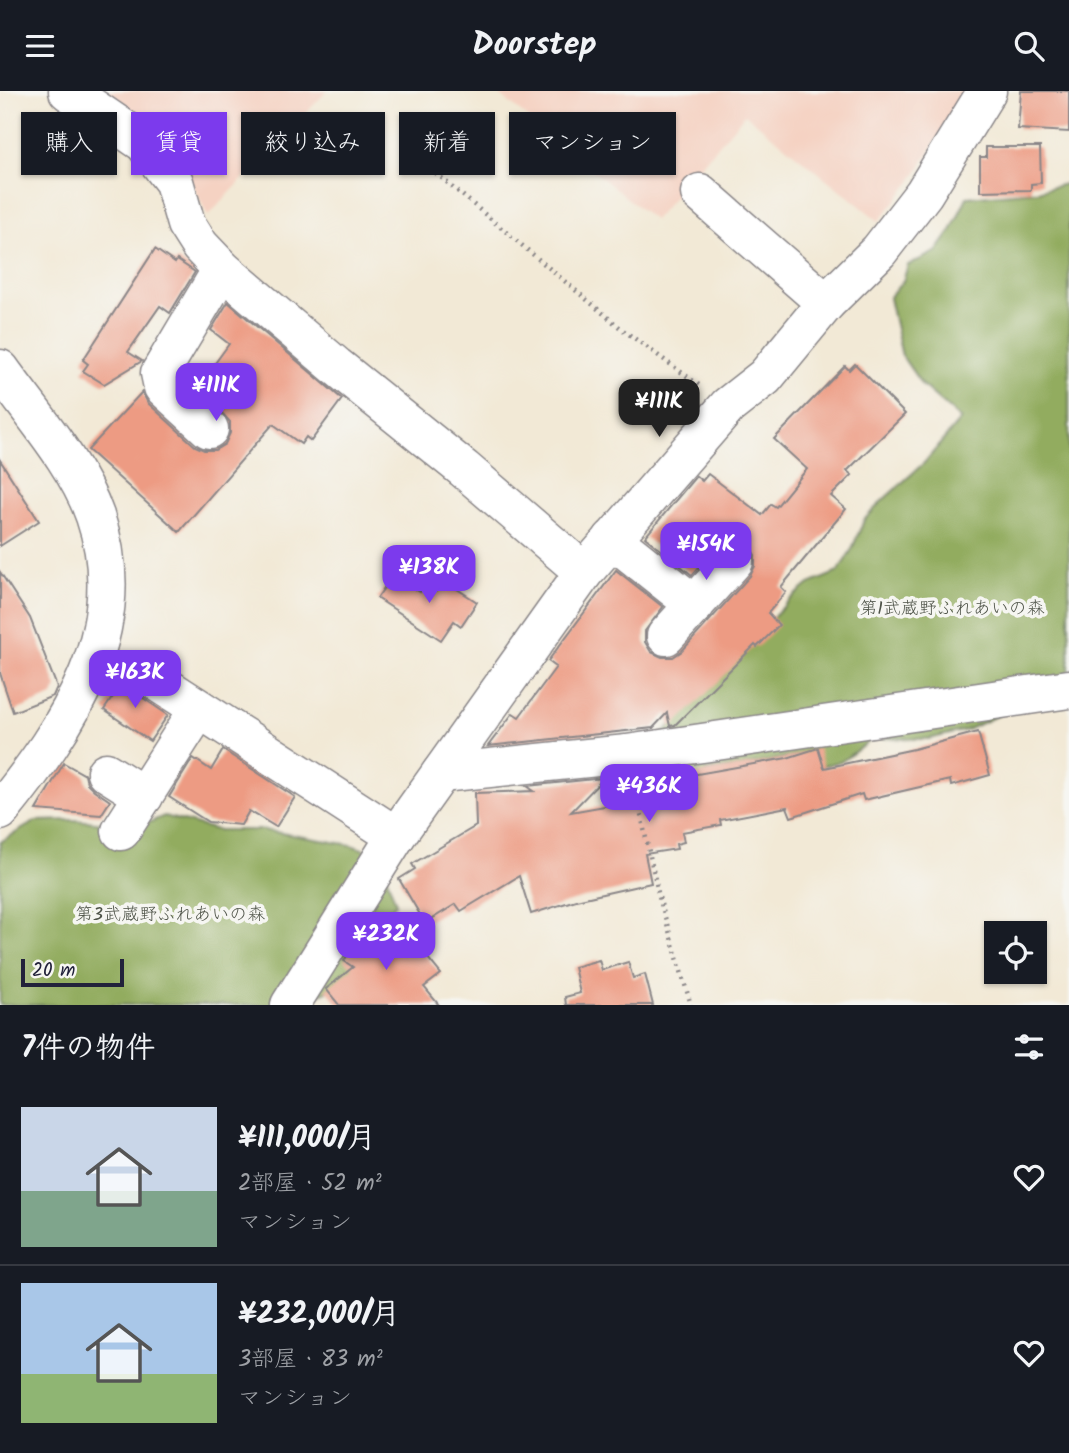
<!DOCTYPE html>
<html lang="ja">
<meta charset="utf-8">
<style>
body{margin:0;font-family:Kalam,"Klee One",sans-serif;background:#20242c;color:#f1f3f6;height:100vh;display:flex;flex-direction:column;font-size:26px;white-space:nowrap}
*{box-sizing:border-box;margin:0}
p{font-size:23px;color:#9ea1a6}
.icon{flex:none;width:38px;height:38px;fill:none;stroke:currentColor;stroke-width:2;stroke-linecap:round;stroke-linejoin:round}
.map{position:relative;height:914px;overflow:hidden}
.panel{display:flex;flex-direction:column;background:#171b24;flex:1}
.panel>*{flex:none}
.hud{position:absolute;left:21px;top:21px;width:700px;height:63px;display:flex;gap:14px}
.controls{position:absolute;left:984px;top:830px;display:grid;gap:14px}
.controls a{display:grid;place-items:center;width:63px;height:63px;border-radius:0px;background:#171b24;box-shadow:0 2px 5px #0004;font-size:35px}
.scale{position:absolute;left:21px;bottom:18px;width:103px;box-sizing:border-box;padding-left:7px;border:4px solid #22223b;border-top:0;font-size:19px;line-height:24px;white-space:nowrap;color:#22223b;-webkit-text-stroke:5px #f6f6f2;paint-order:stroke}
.price{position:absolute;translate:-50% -60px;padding:0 16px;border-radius:14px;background:#7c3aed;color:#fff;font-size:23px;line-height:46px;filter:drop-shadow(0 2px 4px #0008)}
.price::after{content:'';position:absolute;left:50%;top:42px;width:21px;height:16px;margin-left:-10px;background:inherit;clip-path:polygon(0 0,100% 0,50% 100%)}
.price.on{background:#222;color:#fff}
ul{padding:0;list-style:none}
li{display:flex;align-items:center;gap:21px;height:175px;padding:0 21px}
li+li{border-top:2px solid #363941}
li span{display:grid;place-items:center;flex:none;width:196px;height:140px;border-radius:0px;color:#555}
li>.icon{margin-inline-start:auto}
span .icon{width:84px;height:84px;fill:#fffc;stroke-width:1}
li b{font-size:30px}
h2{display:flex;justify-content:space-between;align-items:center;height:84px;padding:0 21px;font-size:30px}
.tag{padding:0 24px;border-radius:0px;background:#171b24;box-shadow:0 2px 5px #0004;font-size:24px;line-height:63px}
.tag.on{background:#7c3aed;color:#fff}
header{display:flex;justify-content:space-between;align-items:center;height:91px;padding:0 21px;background:#171b24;font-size:32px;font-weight:600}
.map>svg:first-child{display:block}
.built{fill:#f5d2c2}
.forest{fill:#92ac5f;stroke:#5a674d;stroke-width:2}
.building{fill:#ed9b83}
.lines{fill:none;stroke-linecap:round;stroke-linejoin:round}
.minor-casing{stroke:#8a8688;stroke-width:41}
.path{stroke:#8a8688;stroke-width:4.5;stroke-dasharray:2 5;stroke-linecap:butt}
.minor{stroke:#fff;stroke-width:38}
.labels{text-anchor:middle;stroke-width:7;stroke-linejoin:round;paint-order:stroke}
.park-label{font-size:18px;fill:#4f5449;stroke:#f6f6f2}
</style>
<header><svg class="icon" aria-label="menu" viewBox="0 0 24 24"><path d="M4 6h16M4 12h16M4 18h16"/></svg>Doorstep<svg class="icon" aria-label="search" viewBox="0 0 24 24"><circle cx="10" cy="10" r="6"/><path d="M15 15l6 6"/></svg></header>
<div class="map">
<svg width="1069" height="914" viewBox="0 0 1069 914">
<rect width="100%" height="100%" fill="#f6f6f2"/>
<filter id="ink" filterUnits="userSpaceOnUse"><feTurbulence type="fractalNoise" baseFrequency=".0143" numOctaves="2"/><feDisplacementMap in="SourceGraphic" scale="14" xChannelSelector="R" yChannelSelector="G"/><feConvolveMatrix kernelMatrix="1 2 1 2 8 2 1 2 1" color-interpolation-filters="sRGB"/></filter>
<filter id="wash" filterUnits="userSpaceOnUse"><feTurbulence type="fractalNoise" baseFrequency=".00686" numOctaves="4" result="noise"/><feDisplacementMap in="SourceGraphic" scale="28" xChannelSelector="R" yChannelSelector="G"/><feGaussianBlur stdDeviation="1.57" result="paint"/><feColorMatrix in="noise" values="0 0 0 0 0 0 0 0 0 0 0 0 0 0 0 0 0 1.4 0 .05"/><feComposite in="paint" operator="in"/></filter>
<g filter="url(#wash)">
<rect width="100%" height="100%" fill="#f2e9d6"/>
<g class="built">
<path d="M 93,0 L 327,0 L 208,125 L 184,76 Z"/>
<path d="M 495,0 L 967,0 L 910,92 L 879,130 L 745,23 L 654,129 Z"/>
</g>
<g class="forest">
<path d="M 1069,92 L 1069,609 L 1025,611 L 967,639 L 929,648 L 874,647 L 842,670 L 822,675 L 811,661 L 739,676 L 707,680 L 691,696 L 632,700 L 635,668 L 667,638 L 679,621 L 791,508 L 809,493 L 838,481 L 852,458 L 864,429 L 883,409 L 925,371 L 961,328 L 922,294 L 902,265 L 889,207 L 903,190 L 908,174 L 936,161 L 951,140 L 967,106 L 1036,100 Z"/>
<path d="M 164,725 L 217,739 L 263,739 L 351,754 L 371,761 L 385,781 L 396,812 L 380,831 L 378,848 L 341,894 L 295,914 L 0,914 L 0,751 L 36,730 L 73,729 L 141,735 Z"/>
</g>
<g id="blocks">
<g class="building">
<path d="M 1021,0 L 1069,0 L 1069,41 L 1018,38 Z"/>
<path d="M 986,56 L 1040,56 L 1041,92 L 1031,93 L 1031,99 L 980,100 L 980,66 L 986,66 Z"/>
<path d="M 155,158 L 175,172 L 177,169 L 195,181 L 170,222 L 160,215 L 128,261 L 142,270 L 104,293 L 83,280 L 88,273 L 83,269 Z"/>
<path d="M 228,211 L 342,308 L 311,350 L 306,346 L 301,353 L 273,333 L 179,441 L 88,359 L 142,301 L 148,312 L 195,355 L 204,359 L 215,359 L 225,353 L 230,342 L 230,331 L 211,310 L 228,285 L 213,275 L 229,253 L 211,239 Z"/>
<path d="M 855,273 L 905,323 L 847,380 L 852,384 L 831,405 L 846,418 L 781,496 L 786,501 L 768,522 L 779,534 L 757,556 L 755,554 L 675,634 L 670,635 L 667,622 L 653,637 L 488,655 L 513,622 L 519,626 L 556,576 L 548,570 L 616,479 L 663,516 L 645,540 L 645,551 L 651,561 L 662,566 L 673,566 L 682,560 L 750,485 L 755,475 L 755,464 L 748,453 L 738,449 L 728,449 L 718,455 L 692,484 L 645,446 L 696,385 L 702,390 L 708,383 L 762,424 L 771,413 L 776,416 L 807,378 L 774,348 L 845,275 L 849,279 Z"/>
<path d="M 0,369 L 39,430 L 0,455 Z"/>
<path d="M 0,481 L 30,527 L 57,596 L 53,605 L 13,621 L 0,582 Z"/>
<path d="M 393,484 L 420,501 L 425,493 L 436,500 L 443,489 L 477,511 L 461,535 L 454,530 L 441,549 L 377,507 Z"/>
<path d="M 129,582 L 134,585 L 135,598 L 143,607 L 168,624 L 150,650 L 104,619 Z"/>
<path d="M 978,641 L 990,684 L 951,695 L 950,689 L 864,709 L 862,703 L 791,726 L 787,716 L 720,729 L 721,734 L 682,741 L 684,751 L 676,753 L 677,758 L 645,763 L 651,792 L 576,809 L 531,823 L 519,785 L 461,820 L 456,813 L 425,832 L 399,788 L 415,778 L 412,773 L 476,735 L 475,702 L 534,700 L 527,695 L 604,687 L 571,721 L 684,701 L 680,686 L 787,667 L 818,657 L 824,677 L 914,658 Z"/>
<path d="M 223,659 L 295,706 L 276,736 L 249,720 L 241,734 L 208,731 L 169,706 L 193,667 L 211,679 Z"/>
<path d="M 64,672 L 85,684 L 87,692 L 94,699 L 110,710 L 101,724 L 36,719 Z"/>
<path d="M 397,829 L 441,883 L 424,896 L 439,914 L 339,914 L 326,898 L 353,876 L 344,870 L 361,841 L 372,849 Z"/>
<path d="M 599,869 L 602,879 L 628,871 L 633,887 L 645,883 L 653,914 L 566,914 L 565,906 L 580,902 L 574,876 Z"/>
</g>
</g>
</g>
<g filter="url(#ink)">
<use href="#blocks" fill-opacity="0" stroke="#8a8688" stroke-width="2"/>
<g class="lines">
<g class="minor-casing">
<g id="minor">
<path d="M 68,0 L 144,52 L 174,91 L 186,133 L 200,155 L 222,178 L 336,275 L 464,378 L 584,481"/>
<path d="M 700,102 L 826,212"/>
<path d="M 0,278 C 32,323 77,373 95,425 C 134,538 68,636 0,720"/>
<path d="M 209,338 L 163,296 L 160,282 L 222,178"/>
<path d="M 612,448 L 695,514"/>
<path d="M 666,545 L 734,470"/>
<path d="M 155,589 L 396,745"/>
<path d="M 106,681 L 144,705"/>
<path d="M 441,682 L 627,663 L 1069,598"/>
<path d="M 121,740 L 199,618"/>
<path d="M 290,914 L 396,745 L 584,481 L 728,315 L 765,286 L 826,212 L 879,160 L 924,102 L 987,0"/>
</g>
</g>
<g class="path">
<path d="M 425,73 L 623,239 L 699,294"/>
<path d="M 635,697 L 659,806 L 691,914"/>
</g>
<use href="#minor" class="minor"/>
</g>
</g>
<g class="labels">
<g class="park-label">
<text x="952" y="523">第1武蔵野ふれあいの森</text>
<text x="170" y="829">第3武蔵野ふれあいの森</text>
</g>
</g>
</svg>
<div class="controls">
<a><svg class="icon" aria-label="locate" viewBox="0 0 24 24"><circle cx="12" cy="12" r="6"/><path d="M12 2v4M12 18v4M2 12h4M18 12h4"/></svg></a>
</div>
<div class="scale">20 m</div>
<b class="price" style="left:216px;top:332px">¥111K</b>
<b class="price on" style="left:659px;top:348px">¥111K</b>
<b class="price" style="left:706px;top:491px">¥154K</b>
<b class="price" style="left:429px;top:514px">¥138K</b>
<b class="price" style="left:135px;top:619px">¥163K</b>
<b class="price" style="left:649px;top:733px">¥436K</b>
<b class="price" style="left:386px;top:881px">¥232K</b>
<div class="hud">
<a class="tag">購入</a>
<a class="tag on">賃貸</a>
<a class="tag">絞り込み</a>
<a class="tag">新着</a>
<a class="tag">マンション</a>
</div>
</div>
<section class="panel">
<h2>7件の物件<svg class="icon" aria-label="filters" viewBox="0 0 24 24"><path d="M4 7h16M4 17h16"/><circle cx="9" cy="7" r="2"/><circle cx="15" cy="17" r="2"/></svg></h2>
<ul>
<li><span style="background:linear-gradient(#c9d6e8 60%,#7fa58c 0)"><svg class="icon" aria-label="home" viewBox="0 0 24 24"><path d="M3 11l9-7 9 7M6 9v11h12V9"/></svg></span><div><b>¥111,000/月</b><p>2部屋 · 52 m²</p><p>マンション</p></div><svg class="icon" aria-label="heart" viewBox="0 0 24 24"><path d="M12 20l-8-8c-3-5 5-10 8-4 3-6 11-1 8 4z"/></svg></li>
<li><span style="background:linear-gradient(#a9c7e8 65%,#8fb573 0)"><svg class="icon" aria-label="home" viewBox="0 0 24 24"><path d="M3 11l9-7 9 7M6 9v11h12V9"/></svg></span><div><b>¥232,000/月</b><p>3部屋 · 83 m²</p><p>マンション</p></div><svg class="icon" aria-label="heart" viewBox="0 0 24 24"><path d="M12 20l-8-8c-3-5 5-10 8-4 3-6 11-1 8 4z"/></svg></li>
</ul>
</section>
